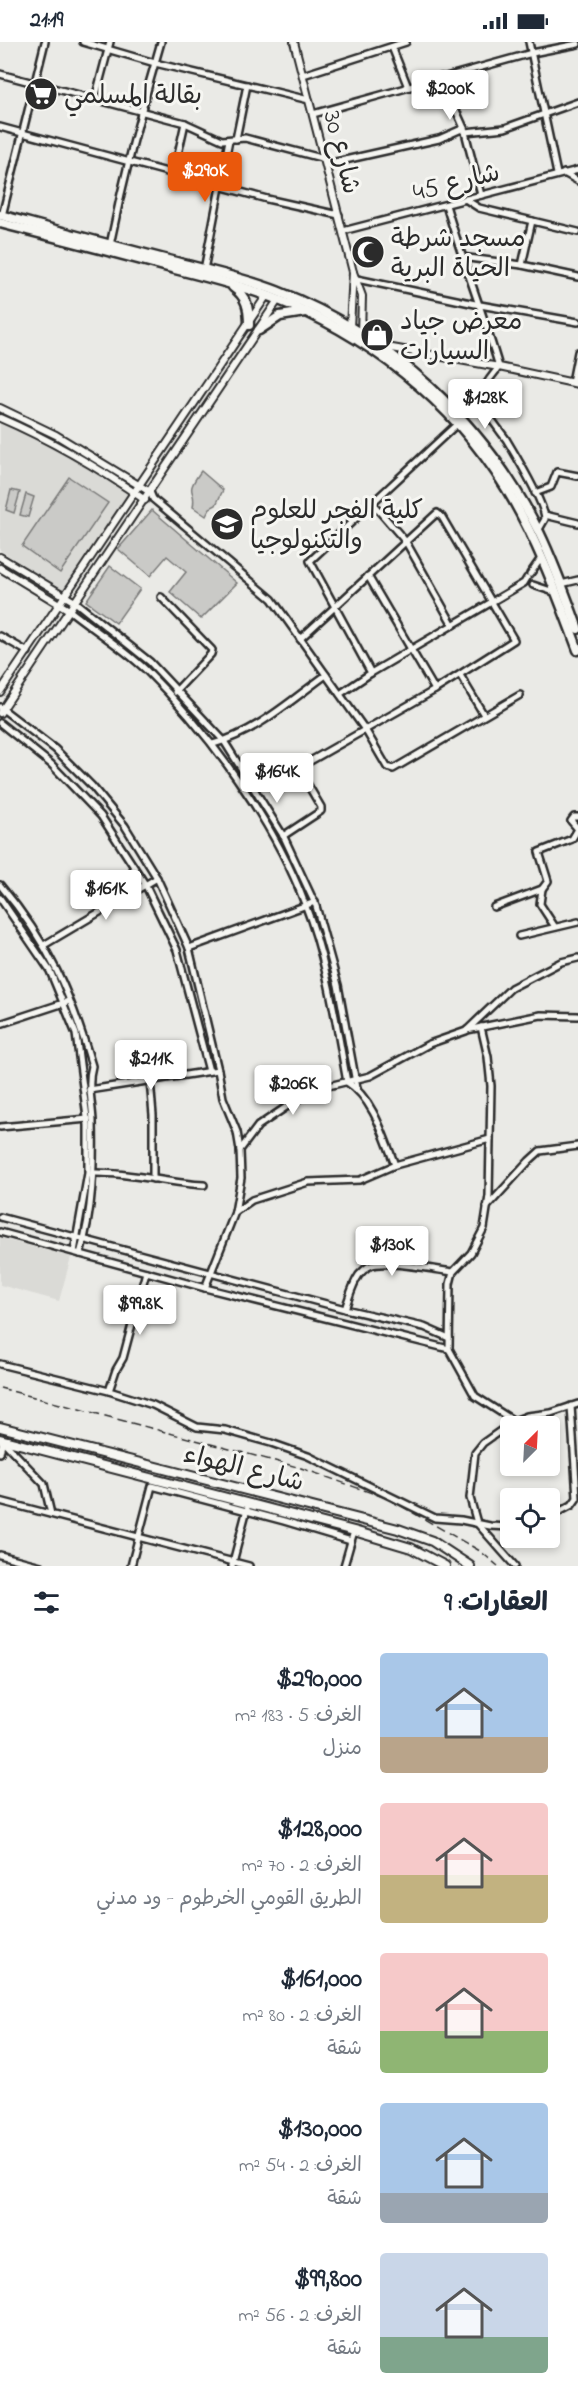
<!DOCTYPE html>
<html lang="ar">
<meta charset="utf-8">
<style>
body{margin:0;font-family:"Indie Flower","Playpen Sans Arabic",sans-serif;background:#f2f2f3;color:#1f2937;direction:rtl;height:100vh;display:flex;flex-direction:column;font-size:22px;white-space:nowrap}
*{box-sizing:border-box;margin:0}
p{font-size:20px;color:#747a83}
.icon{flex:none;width:33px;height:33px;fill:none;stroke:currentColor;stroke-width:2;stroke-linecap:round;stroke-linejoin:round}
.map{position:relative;height:1524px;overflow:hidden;direction:ltr}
.details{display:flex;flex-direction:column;background:#fff;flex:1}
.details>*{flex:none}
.needle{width:39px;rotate:24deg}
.buttons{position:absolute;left:500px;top:1374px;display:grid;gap:12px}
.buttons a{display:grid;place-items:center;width:60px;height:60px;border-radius:6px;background:#fff;box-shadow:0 3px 9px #0003;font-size:30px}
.price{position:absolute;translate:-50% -51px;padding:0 14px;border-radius:6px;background:#fff;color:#222;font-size:20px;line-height:39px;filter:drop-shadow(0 2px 3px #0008)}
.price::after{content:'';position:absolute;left:50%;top:36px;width:18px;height:14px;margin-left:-9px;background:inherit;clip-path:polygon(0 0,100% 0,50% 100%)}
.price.on{background:#ea580c;color:#fff}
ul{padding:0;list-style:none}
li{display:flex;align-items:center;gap:18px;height:150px;padding:0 30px}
li span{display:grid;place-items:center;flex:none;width:168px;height:120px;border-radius:6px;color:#555}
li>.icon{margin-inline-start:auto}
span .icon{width:72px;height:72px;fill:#fffc;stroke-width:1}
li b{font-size:26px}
h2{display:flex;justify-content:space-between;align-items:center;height:72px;padding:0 30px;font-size:26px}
.status{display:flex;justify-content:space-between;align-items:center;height:42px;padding:0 30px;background:#fff;direction:ltr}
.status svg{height:16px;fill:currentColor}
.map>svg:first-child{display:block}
.built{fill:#dadad6}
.green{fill:#cacac7;stroke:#7a7a79;stroke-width:1.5}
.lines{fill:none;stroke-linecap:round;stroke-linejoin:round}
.minor-casing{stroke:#2b2b2b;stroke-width:10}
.tertiary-casing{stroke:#2b2b2b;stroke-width:10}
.primary-casing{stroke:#2b2b2b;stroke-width:12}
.trunk-casing{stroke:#2b2b2b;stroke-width:13}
.minor{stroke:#f6f6f2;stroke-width:5}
.tertiary{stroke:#f6f6f2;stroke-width:6}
.primary{stroke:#f6f6f2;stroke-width:8}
.trunk{stroke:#f6f6f2;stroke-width:8}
.rail{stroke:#2b2b2b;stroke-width:1.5;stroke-dasharray:9 4.5;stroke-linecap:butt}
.labels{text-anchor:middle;stroke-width:6;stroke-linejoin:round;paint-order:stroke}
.poi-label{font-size:26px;fill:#2b2b2b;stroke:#f6f6f2;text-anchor:start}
.street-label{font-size:26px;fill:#2b2b2b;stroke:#f6f6f2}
</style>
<div class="status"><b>21:19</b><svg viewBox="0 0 49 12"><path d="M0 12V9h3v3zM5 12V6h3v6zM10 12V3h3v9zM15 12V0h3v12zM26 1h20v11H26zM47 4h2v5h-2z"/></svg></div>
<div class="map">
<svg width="578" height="1524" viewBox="0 0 578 1524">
<rect width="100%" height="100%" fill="#eaeae6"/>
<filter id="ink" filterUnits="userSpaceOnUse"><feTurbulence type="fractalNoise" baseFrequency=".0167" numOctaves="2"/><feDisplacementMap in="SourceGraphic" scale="12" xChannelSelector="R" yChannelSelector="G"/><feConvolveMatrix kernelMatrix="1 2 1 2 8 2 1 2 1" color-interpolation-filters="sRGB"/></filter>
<g filter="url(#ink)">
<g class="built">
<path d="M 0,379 L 24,389 L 129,451 L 64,549 L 0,508 Z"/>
<path d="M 0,1196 L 71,1215 L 59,1259 L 0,1243 Z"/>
</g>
<g class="green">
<path d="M 201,429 L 223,448 L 216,463 L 210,466 L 206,474 L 193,465 C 197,445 183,454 201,429 Z"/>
<path d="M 69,435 L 108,461 L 60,531 L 22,504 Z"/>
<path d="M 11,448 L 20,450 L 14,471 L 6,468 Z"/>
<path d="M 26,452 L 34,455 L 28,475 L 20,473 Z"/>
<path d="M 152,468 L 237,541 L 201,577 L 170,550 L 186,530 L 167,514 L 150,534 L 118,507 Z"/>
<path d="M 110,524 L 140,547 L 116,581 L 86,559 Z"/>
</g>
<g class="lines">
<g class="minor-casing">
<g id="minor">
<path d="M 83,0 L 155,21 L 309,58"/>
<path d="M 529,0 L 557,132"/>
<path d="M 392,5 L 408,45"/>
<path d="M 0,32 L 185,81 L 222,98 L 245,96 L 325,117"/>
<path d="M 303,33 L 406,0"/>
<path d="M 441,35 L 464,86"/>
<path d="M 95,57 L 110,0"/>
<path d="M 313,72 L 532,11 L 578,2"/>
<path d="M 0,85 L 267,157 L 339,173"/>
<path d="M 465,90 L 481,153"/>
<path d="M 236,97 L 247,43"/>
<path d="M 327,122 L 439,97 L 464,86 L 465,90 L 505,86 L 578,60"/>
<path d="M 174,130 L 185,81"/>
<path d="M 564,131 L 578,139"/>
<path d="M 465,157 L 479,166 L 578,190"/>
<path d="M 446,163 C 462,218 483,270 499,325 C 493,333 484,342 482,352 C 481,367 498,386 506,397 C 515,412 545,462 545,477 L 538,489"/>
<path d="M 2,174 L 45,0"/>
<path d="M 343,189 L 578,128"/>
<path d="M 110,203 C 124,134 141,67 161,0"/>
<path d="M 461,215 L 522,223 L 578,235"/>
<path d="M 522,223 L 532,179"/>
<path d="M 204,228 L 229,98"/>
<path d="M 357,237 L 480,263 L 578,280"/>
<path d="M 572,340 L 578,310"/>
<path d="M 150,450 L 153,457 L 272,557 L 366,689 L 387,725 L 393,727 L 520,653"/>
<path d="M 535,451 L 551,445 L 557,430 L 578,434"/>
<path d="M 373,462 L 406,500 L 453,583"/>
<path d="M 545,473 L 578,481"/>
<path d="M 530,532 L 542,515"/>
<path d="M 368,534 L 435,648"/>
<path d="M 561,542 L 578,538"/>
<path d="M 533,543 L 557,551"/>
<path d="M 161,555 L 212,608 L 211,612 L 175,650"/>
<path d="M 75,560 L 150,620 L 224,699 L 284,795 L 316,864 L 338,943 L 357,1046"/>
<path d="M 69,568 C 94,588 122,605 145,627 C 208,689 274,779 305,862 C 327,918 336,981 347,1040 C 373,1056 384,1095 395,1123"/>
<path d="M 0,594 L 28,610"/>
<path d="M 371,631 L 310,519 L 457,382"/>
<path d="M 460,633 L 484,673"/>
<path d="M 340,652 L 371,631 L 524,541 L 527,536"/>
<path d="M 0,665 L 55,707 L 92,744 L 125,784 L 157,836 L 189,906 L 218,1028 L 223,1056 L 237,1090 L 240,1108 L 241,1136 L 235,1170 L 205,1246"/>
<path d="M 0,681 L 51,722 L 101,774 L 145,842 L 177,908 L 209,1029"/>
<path d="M 213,702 C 257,690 290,659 326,633"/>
<path d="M 283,794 L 321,769 L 321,765 L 298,726 L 435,648 L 514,598 L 442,475 L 437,471 L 300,597"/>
<path d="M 0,843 C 49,901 71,952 92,1024 C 87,1042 92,1060 93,1079 C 94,1123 93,1169 80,1212"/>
<path d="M 542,847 L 540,862 L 555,885"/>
<path d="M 0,856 L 50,929 L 76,992 L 88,1083 L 88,1131 L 74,1210"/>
<path d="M 494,865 L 542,847 L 548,839 L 539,810 L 572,797 L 578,787 L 571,779 L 574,775 L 578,775"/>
<path d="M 519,894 L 578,880"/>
<path d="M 44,903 L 157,836"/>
<path d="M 189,906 L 315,860"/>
<path d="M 0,982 L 67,960"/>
<path d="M 481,985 L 488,1015 L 491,1044 L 489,1154 L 484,1186 L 471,1211 L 453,1230 L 450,1242 L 449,1307 L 475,1354 L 514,1379"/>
<path d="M 467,988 L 541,973 L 578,974"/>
<path d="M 150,1038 L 153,1073 L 153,1137"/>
<path d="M 89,1048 L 218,1028"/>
<path d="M 0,1085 L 88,1077"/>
<path d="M 240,1108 L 258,1084 L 298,1057 L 320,1046 L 370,1034 L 429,1002 L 466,989 L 511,946 L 561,920 L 578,916"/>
<path d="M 93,1131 C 130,1130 167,1141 204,1143"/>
<path d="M 487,1165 L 529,1119 L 540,1109 L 578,1104"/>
<path d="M 235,1170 L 252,1158 L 308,1140 L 360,1138 L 395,1123 L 490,1097"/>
<path d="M 0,1175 L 345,1267 L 424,1285 L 449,1296"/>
<path d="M 0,1190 L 205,1246 L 449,1307"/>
<path d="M 345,1267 C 349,1256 352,1243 359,1233 C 362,1230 366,1225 370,1224 C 383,1217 437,1228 453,1230"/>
<path d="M 0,1322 L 109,1349 L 153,1363 L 197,1385 L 225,1388 L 271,1401 L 308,1414 L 435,1476 L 461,1478 L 490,1484 L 510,1485"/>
<path d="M 109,1349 L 116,1328 L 123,1316 L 146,1230"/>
<path d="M 4,1400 L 44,1442 L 51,1472"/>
<path d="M 0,1411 L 3,1398"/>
<path d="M 0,1459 L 249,1524"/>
<path d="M 549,1475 L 572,1463 L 577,1456 L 571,1364"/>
<path d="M 0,1513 L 41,1524"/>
<path d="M 131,1524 L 152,1444 L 284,1479 L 351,1499"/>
<path d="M 232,1524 L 247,1467"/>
<path d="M 344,1524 L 354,1489"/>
<path d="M 515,1524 L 477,1481 L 470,1456 L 475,1411 L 483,1401 L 514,1379 L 527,1374 L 551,1371 L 578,1362"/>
</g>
</g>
<g class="tertiary-casing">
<g id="tertiary">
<path d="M 294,0 L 353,230 L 362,254 L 361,292"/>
<path d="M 350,285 L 353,230"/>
<path d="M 381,304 L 499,325 L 578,342"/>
<path d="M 0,366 L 56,393 L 150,450"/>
<path d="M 0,376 C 51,398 99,426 145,458"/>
<path d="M 0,515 L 75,560"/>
<path d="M 0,526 L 69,568"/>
<path d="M 0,650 L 267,253"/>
<path d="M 0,671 L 278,258"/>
</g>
</g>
<g class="primary-casing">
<g id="primary">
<path d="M 0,1385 L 398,1487 L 432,1499 L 470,1524"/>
<path d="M 0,1397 L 354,1489 L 411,1506 L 445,1524"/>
</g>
</g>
<g class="trunk-casing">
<g id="trunk">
<path d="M 0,173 C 59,189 117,205 176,220 C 209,229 244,236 277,249 C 390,293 485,381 539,490 C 554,521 566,554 578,587"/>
<path d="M 0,181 C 58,196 117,211 175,227 C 207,235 240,243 271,255 C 366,291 453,359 506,446 C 537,497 557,552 578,608"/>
<path d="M 233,245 C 247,255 249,266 249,283"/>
<path d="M 259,288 L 280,274 L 305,270"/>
</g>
</g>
<use href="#minor" class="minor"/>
<use href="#tertiary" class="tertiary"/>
<use href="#primary" class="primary"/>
<use href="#trunk" class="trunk"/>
<path class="rail" d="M 0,1346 L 301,1426 L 389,1457 L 480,1509 L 498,1524"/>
</g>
</g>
<defs>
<g id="supermarket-disc" transform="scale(1.725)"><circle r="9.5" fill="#2b2b2b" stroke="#f6f6f2"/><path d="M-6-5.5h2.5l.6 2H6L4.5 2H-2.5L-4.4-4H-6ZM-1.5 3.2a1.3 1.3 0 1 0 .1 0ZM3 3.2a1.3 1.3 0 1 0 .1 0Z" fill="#fff"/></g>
<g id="mosque-disc" transform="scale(1.725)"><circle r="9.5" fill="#2b2b2b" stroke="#f6f6f2"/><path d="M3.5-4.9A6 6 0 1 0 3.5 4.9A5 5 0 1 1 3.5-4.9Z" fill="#fff"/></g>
<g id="shop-disc" transform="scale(1.725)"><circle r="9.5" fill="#2b2b2b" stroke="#f6f6f2"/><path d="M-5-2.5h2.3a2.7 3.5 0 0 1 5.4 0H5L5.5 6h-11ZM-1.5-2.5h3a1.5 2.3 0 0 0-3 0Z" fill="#fff"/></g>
<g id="university-disc" transform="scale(1.725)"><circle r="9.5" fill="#2b2b2b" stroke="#f6f6f2"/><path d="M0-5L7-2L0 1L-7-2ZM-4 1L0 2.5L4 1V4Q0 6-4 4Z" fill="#fff"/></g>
</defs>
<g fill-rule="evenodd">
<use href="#supermarket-disc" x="41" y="52"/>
<use href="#mosque-disc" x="368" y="210"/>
<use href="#shop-disc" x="377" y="293"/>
<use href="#university-disc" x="227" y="482"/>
</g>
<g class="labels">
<g class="poi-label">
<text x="64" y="61">بقالة المسلمي</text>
<text x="391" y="204">مسجد شرطة<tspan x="391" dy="30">الحياة البرية</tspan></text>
<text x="400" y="287">معرض جياد<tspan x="400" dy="30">السيارات</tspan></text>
<text x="250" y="476">كلية الفجر للعلوم<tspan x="250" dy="30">والتكنولوجيا</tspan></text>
</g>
<g class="street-label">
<text transform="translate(343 110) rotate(76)" y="9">شارع 30</text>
<text transform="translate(456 139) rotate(-14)" y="9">شارع 45</text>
<text transform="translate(244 1425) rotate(14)" y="9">شارع الهواء</text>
</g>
</g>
</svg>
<div class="buttons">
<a><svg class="needle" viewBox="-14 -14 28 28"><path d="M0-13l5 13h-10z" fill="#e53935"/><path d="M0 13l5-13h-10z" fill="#747a83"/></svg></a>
<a><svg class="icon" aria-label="locate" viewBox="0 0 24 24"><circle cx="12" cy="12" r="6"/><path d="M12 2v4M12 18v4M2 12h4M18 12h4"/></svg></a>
</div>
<b class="price" style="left:450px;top:79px">$200K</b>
<b class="price on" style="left:205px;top:161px">$290K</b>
<b class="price" style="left:485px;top:388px">$128K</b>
<b class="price" style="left:277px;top:762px">$164K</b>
<b class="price" style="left:106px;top:879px">$161K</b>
<b class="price" style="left:151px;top:1049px">$211K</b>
<b class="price" style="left:293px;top:1074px">$206K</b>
<b class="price" style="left:392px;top:1235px">$130K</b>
<b class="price" style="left:140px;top:1294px">$99.8K</b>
</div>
<section class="details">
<h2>العقارات: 9<svg class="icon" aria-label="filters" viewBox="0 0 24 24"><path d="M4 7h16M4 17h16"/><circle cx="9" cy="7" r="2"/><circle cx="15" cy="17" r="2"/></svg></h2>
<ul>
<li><span style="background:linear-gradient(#a9c7e8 70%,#b9a48a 0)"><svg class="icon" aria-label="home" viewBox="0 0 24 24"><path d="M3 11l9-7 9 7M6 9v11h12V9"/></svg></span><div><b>$290,000</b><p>الغرف: 5 · 183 m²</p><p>منزل</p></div></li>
<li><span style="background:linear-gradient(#f6c9c9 60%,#c2b280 0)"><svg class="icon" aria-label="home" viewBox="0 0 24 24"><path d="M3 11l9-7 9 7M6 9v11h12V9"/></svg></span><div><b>$128,000</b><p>الغرف: 2 · 70 m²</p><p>الطريق القومي الخرطوم - ود مدني</p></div></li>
<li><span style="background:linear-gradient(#f6c9c9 65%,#8fb573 0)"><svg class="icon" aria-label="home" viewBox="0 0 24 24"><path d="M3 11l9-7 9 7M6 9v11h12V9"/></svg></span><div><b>$161,000</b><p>الغرف: 2 · 80 m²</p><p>شقة</p></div></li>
<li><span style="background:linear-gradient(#a9c7e8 75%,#9aa5b1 0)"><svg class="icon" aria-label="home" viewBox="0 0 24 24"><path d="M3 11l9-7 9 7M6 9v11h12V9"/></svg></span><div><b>$130,000</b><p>الغرف: 2 · 54 m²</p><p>شقة</p></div></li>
<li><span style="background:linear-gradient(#c9d6e8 70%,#7fa58c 0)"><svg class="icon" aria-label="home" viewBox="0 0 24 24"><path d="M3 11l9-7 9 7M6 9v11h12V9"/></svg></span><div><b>$99,800</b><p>الغرف: 2 · 56 m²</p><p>شقة</p></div></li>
</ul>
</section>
